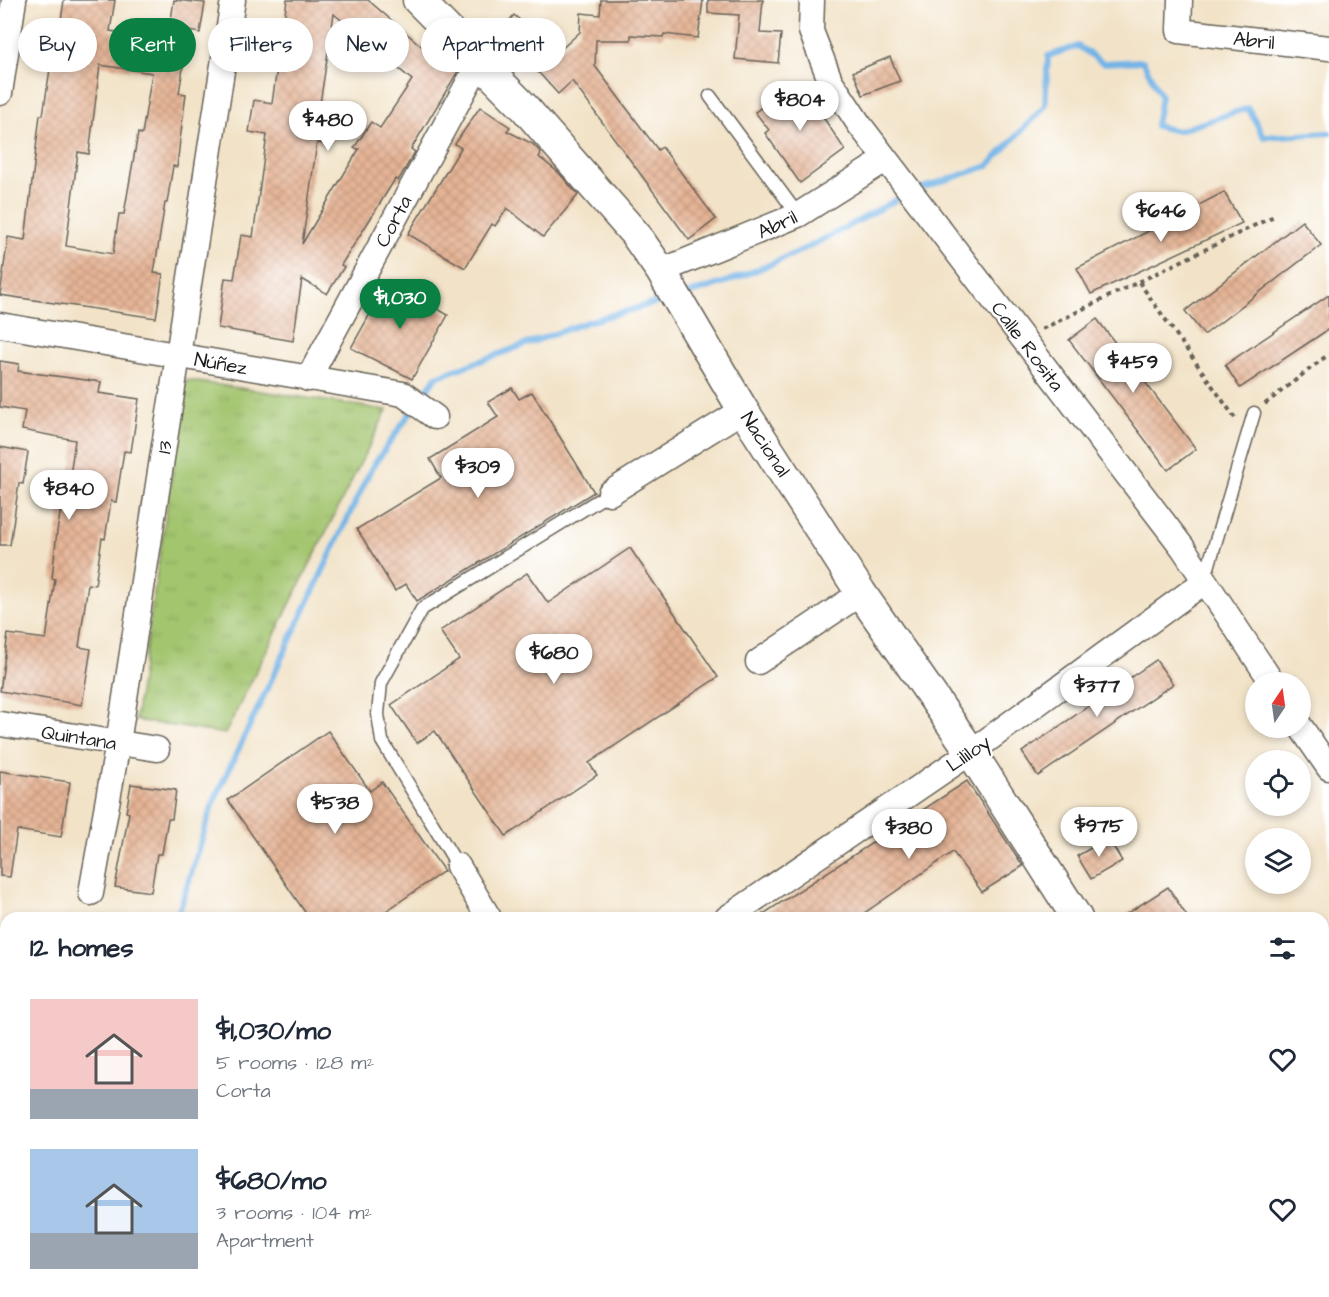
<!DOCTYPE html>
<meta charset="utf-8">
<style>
body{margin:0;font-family:"Architects Daughter",sans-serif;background:#f6f6f7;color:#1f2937;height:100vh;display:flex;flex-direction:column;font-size:22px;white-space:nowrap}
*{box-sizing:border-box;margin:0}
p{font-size:20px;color:#747a83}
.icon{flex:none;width:33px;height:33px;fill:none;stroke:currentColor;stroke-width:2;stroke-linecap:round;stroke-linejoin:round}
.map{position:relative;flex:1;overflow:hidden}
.drawer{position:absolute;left:0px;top:912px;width:1329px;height:386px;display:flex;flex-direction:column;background:#fff;border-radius:18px 18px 0 0;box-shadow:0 3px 9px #0003}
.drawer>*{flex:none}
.guide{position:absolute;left:18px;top:18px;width:600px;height:54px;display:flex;gap:12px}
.needle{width:39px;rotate:13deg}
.tools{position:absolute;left:1245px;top:672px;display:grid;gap:12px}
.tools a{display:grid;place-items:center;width:66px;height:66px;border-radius:50%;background:#fff;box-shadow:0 3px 9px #0003;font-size:30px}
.price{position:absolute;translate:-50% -51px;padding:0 14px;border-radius:21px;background:#fff;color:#222;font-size:20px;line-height:39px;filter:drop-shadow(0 2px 3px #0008)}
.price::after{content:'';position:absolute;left:50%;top:36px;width:18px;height:14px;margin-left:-9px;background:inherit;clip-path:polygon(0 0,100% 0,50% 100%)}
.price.active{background:#0b8043;color:#fff}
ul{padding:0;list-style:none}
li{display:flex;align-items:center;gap:18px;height:150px;padding:0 30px}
li span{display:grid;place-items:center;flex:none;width:168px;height:120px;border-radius:0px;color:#555}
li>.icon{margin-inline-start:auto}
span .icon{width:72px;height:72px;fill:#fffc;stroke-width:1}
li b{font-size:26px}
h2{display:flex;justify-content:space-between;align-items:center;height:72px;padding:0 30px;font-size:26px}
.pill{padding:0 21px;border-radius:27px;background:#fff;box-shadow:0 3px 9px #0003;font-size:21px;line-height:54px}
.pill.active{background:#0b8043;color:#fff}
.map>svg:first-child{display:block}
.grass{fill:url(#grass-dots);stroke:#607045;stroke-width:1.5}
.park{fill:url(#park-tufts);stroke:#607045;stroke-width:1.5}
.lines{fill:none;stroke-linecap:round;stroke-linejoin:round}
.stream{stroke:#72b3e6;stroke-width:6}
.building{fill:url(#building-cross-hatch);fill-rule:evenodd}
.service-casing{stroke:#676258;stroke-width:15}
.minor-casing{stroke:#676258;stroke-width:27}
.tertiary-casing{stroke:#676258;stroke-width:33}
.path{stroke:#676258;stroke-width:4;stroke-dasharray:4.5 4.5;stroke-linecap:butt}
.service{stroke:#fff;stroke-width:12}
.minor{stroke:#fff;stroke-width:24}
.tertiary{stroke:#fff;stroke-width:30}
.labels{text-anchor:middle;stroke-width:4.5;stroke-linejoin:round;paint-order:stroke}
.street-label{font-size:20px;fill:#1c1c1c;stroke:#fff}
</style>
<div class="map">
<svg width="1329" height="1297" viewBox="0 0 1329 1297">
<defs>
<pattern id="grass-dots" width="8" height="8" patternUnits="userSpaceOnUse" patternTransform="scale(1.5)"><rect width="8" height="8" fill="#a3c56e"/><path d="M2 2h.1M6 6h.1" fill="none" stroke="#8ca95f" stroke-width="1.8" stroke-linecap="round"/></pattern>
<pattern id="park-tufts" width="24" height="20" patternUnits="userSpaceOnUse" patternTransform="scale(1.5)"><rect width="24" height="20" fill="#a3c56e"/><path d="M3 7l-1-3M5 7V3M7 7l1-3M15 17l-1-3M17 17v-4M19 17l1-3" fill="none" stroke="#8ca95f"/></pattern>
<pattern id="building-cross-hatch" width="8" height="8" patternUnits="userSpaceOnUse" patternTransform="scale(1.5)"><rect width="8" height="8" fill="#e5b495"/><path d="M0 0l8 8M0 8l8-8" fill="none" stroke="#c49a80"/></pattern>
</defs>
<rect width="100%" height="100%" fill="#fff"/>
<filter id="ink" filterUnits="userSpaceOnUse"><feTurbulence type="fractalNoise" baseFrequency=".0167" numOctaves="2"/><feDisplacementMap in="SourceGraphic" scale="12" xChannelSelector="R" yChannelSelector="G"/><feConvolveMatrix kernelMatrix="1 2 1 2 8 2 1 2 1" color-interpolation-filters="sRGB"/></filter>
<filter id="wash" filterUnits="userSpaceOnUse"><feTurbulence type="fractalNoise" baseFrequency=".008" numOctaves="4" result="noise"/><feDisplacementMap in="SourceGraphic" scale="24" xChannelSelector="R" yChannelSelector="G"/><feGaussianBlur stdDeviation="1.35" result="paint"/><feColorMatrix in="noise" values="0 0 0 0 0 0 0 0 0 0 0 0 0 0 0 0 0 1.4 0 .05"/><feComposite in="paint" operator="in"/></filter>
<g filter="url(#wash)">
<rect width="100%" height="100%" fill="#f2e3c8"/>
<path class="grass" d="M 0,972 L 6,972 L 6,1292 L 211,1292 L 211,1297 L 0,1297 Z"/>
<path class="park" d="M 186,380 L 387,410 L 225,734 L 135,720 Z"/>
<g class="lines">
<g class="stream">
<path d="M 916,190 L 988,166 L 1045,106 L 1048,56 L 1078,46 L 1103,63 L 1143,61 L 1161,96 L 1156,126 L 1178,131 L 1248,108 L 1264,137 L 1329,133"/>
<path d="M 684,295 C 764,273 835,235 906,194"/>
<path d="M 419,401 L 436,377 L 587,322 L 669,299"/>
<path d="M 177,918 L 213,803 L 371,469 L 413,409"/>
<path d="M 339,1292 L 340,1297"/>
</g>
</g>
<g id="blocks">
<g class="building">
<path d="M 64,0 L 115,0 L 110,31 L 168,40 L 174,0 L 205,3 L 200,33 L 189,31 L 179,93 L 186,94 L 180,140 L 177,167 L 173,166 L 167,203 L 165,203 L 154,273 L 163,274 L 156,318 L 0,295 L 8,237 L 25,240 L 40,115 L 43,115 L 50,69 L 54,69 ZM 100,65 L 152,73 L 142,134 L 138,133 L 124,214 L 119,214 L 113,254 L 66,246 L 78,152 L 89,154 Z"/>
<path d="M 287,0 L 368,0 L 434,57 L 437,53 L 460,68 L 411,149 L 415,152 L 405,169 L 398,181 L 395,179 L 374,213 L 341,265 L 344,267 L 327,294 L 302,279 L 293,341 L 218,328 L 225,278 L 234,279 L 241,235 L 253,237 L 267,135 L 249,132 L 254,100 L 272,103 ZM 334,14 L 412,80 L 380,128 L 371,122 L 354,148 L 359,149 L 302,244 L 317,143 L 328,144 L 333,112 L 319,110 Z"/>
<path d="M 601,0 L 703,0 L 698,38 L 664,34 L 663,37 L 631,35 L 631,40 L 596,40 L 595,66 L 658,150 L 662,147 L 716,219 L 689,240 L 572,81 L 558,94 L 540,74 L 495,37 L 514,15 L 558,52 L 580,32 L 581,13 L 600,15 Z"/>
<path d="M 708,0 L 763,0 L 760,33 L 781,34 L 778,63 L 735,59 L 739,15 L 708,13 Z"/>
<path d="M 890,57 L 900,81 L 863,95 L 853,72 Z"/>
<path d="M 799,81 L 845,150 L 800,183 L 765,133 L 769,130 L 755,112 Z"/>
<path d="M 480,107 L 510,127 L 507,131 L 533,144 L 541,153 L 539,157 L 559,173 L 578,195 L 543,237 L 507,208 L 495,226 L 492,224 L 465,268 L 408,234 L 461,148 L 455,144 Z"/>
<path d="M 1224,192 L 1242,223 L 1091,294 L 1077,268 Z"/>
<path d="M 1302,221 L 1321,245 L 1204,335 L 1185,311 Z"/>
<path d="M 389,280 L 448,315 L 412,379 L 351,348 Z"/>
<path d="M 1329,295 L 1329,329 L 1240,388 L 1225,365 Z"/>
<path d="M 1097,319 L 1196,449 L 1168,470 L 1069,340 Z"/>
<path d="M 0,361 L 19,364 L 18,371 L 101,382 L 99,393 L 139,399 L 131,452 L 124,451 L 116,502 L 111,501 L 105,539 L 102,538 L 95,585 L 88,584 L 79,647 L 91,649 L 82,705 L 0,691 L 8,634 L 46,639 L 55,579 L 52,578 L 57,531 L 62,503 L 66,504 L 75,440 L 22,430 L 25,411 L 0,407 Z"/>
<path d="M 512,388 L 519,399 L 532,392 L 594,492 L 417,601 L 406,584 L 395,591 L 357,529 L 441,478 L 430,459 L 498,417 L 488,402 Z"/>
<path d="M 0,447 L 28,452 L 23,484 L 19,483 L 10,545 L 0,545 Z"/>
<path d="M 630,548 L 718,677 L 589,763 L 597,775 L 506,836 L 435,731 L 417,743 L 391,705 L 459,659 L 440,631 L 527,573 L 548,603 Z"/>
<path d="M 1156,660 L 1173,684 L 1038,776 L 1022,752 Z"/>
<path d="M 328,731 L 370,791 L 382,782 L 444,871 L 376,918 L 309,918 L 228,800 Z"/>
<path d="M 0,771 L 70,782 L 61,837 L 17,830 L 10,877 L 0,876 Z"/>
<path d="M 967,781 L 1023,866 L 982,892 L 953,852 L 857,918 L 757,918 Z"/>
<path d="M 131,784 L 176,790 L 172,819 L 168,819 L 162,854 L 157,854 L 151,892 L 115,887 L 129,813 L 126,812 Z"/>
<path d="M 1108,838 L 1122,861 L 1091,879 L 1077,856 Z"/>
<path d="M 1168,887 L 1188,918 L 1120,918 Z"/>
</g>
</g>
</g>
<g filter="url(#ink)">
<use href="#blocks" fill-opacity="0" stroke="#676258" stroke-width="1.5"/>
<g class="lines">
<g class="service-casing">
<g id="service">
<path d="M 710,96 L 798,215"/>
<path d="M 1204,581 L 1254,413"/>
<path d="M 458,866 L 382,741 L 378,714 L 381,683 L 422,609 L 610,493"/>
</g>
</g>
<g class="minor-casing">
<g id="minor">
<path d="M 812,0 L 811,31 L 830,80 L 859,124 L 1183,548 L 1272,682"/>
<path d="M 1180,0 L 1179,31 L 1329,48"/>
<path d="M 0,93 L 14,0"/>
<path d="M 661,271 L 798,215 L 885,160"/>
<path d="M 0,325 L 403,394 L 435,417"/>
<path d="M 308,379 L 479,63"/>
<path d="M 610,493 L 743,410"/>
<path d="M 758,662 L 861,593"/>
<path d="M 0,724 L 157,749"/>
<path d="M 1300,726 L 1329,768"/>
<path d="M 458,866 L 489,918"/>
<path d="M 91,893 L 118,743 L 233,0"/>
<path d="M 727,918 L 971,752 L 1204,582"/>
<path d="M 728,1292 L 732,1297"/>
</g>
</g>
<g class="tertiary-casing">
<g id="tertiary">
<path d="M 418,0 L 524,107 L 635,234 L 661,271 L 743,410 L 861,593 L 971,752 L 1077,918"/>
<path d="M 1320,1292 L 1324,1297"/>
</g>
</g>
<g class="path">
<path d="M 1139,282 L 1235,418"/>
<path d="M 1042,329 L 1274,216"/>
<path d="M 1265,404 L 1329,354"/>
</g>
<use href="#service" class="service"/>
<use href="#minor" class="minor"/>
<use href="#tertiary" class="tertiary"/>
</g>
</g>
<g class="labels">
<g class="street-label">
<text transform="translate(1254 40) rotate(6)" y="7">Abril</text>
<text transform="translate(393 221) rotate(-62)" y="7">Corta</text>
<text transform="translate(777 224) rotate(-25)" y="7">Abril</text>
<text transform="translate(1028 346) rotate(53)" y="7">Calle Rosita</text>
<text transform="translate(221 363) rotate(10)" y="7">Núñez</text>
<text transform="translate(766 444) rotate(57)" y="7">Nacional</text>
<text transform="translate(164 447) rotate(-81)" y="7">13</text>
<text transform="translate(79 737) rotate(9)" y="7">Quintana</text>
<text transform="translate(968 753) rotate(-35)" y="7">Lililoy</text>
</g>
</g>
</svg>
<div class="tools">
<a><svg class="needle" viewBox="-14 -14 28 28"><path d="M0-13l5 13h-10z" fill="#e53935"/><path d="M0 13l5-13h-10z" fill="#747a83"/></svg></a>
<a><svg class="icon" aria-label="locate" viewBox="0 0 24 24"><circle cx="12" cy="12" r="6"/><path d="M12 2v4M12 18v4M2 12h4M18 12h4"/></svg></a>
<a><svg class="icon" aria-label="layers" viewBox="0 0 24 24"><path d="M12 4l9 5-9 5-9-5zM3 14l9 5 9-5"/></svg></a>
</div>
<b class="price" style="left:800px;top:132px">$804</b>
<b class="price" style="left:328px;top:152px">$480</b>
<b class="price" style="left:1161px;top:243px">$646</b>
<b class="price active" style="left:400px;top:330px">$1,030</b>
<b class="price" style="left:1133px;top:394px">$459</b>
<b class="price" style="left:478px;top:499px">$309</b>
<b class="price" style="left:69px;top:521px">$840</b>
<b class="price" style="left:554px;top:685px">$680</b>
<b class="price" style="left:1097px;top:718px">$377</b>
<b class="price" style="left:335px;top:835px">$538</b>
<b class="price" style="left:1099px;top:858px">$975</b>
<b class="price" style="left:909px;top:860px">$380</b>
<div class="guide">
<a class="pill">Buy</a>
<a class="pill active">Rent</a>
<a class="pill">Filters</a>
<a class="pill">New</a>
<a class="pill">Apartment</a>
</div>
<section class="drawer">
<h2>12 homes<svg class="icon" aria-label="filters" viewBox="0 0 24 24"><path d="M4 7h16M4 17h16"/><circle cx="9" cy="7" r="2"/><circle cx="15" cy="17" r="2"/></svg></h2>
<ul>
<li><span style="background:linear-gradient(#f6c9c9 75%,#9aa5b1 0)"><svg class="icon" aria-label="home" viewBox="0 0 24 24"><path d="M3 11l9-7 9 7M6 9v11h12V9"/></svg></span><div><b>$1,030/mo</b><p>5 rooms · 128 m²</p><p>Corta</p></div><svg class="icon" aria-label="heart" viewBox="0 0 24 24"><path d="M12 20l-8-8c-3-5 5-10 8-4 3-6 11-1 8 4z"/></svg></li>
<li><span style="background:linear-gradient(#a9c7e8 70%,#9aa5b1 0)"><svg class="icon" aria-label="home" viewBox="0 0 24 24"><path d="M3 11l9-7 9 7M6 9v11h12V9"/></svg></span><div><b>$680/mo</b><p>3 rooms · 104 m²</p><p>Apartment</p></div><svg class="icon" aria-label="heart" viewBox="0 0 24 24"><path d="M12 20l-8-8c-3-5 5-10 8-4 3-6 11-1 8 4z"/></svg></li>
</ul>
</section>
</div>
